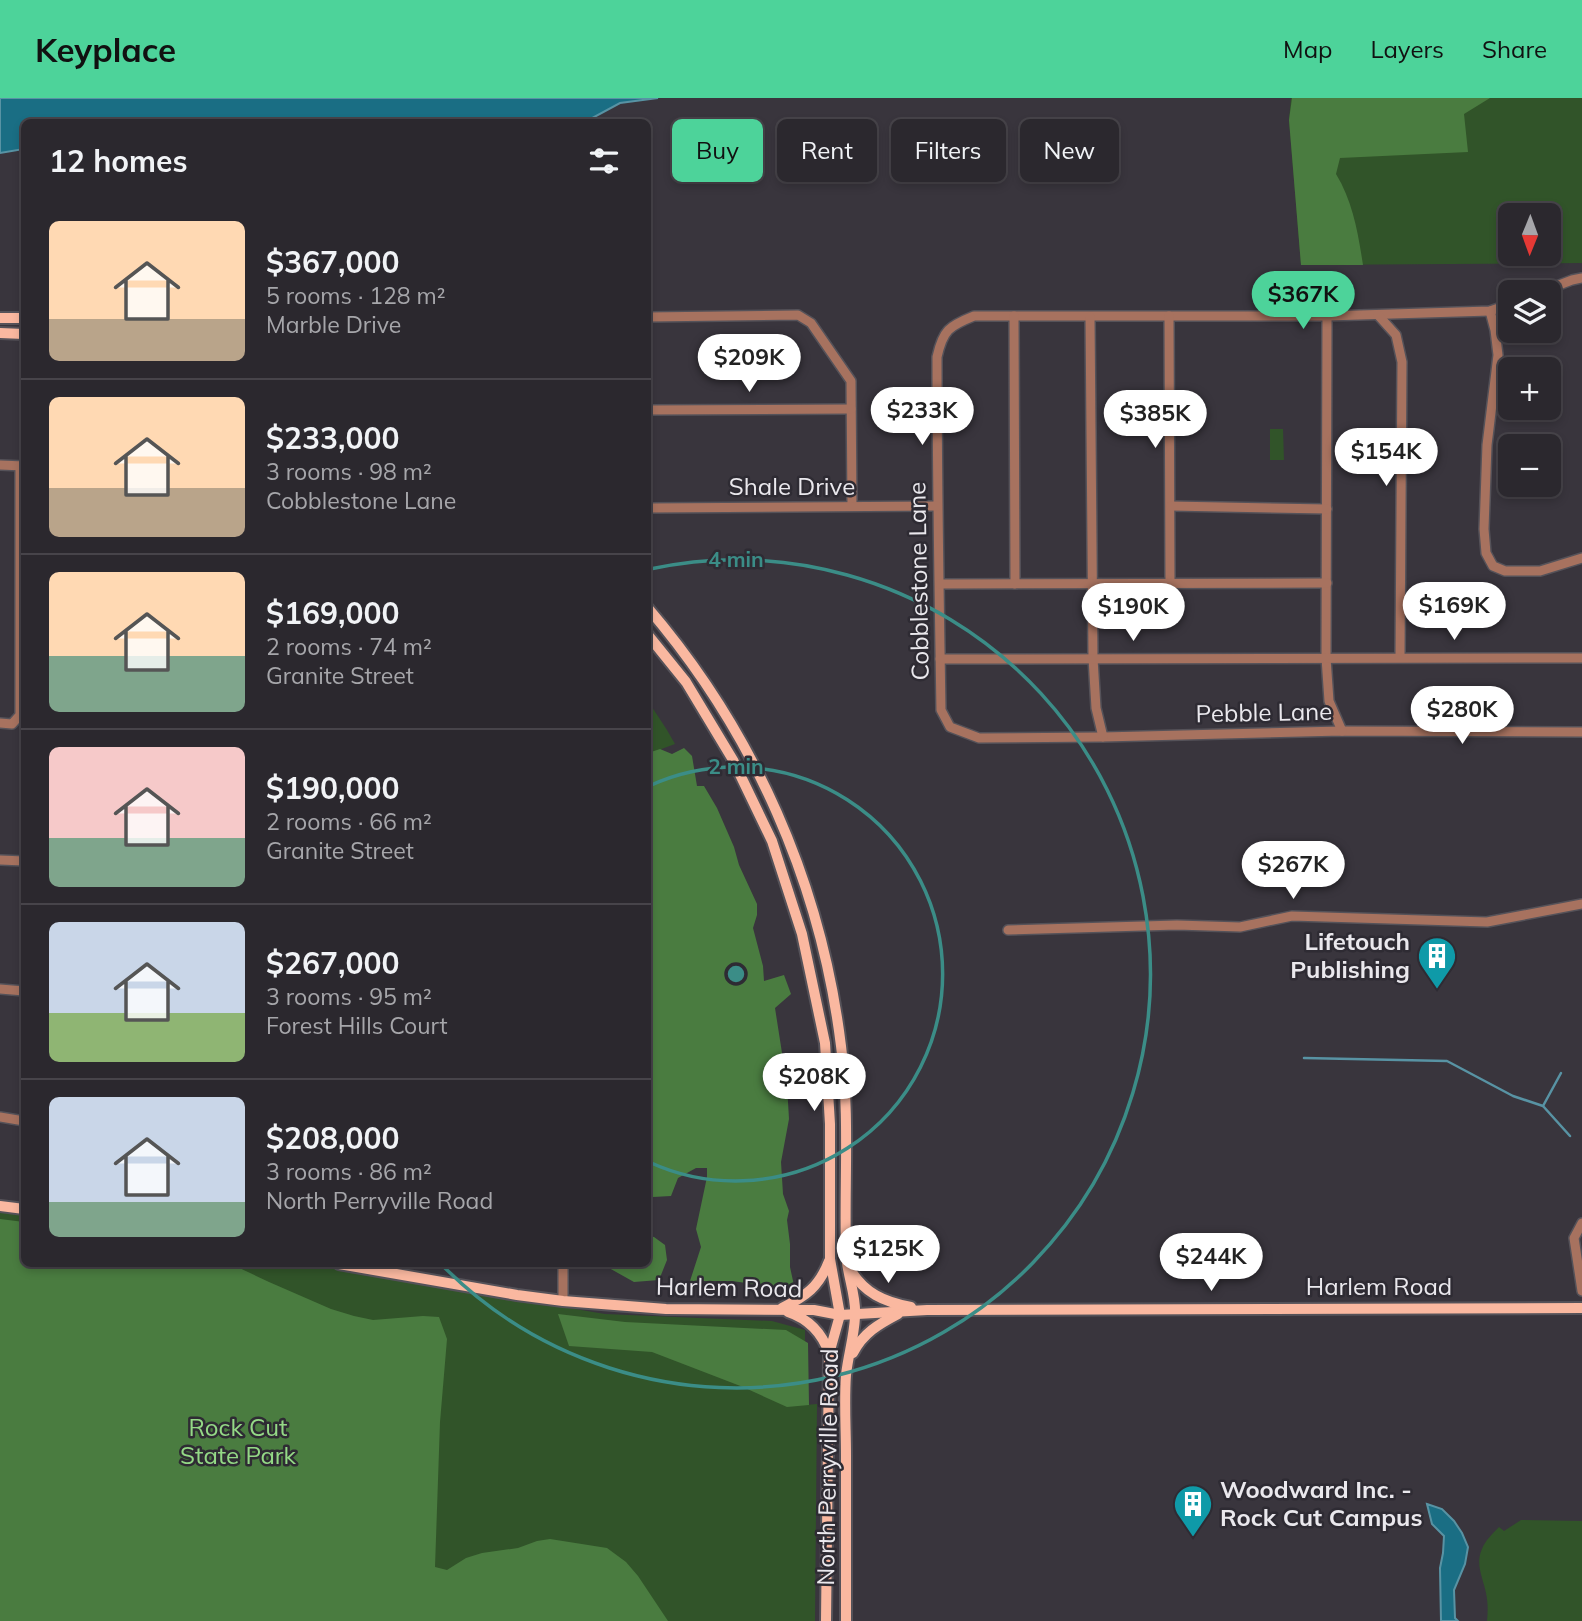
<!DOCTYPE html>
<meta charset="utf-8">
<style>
body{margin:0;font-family:Mulish,sans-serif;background:#37343a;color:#f1f3f6;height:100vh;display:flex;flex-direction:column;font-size:26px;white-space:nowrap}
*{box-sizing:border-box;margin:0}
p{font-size:23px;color:#a6a6aa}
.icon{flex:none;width:38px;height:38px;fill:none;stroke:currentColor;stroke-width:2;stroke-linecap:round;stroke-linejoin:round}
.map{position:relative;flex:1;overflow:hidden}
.sheet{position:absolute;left:21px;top:21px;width:630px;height:1148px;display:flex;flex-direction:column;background:#2b282e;border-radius:10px;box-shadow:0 4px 10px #0003,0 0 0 2px #47444a}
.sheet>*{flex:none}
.top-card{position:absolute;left:672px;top:21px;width:665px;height:63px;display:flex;gap:14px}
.needle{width:46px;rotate:181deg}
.tools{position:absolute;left:1498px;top:105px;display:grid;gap:14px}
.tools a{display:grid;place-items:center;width:63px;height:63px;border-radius:10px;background:#2b282e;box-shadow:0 4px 10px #0003,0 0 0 2px #47444a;font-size:35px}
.price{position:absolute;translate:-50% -60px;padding:0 16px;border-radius:24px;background:#fff;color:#222;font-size:23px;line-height:46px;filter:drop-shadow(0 2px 4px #0008)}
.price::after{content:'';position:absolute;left:50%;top:42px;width:21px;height:16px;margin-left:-10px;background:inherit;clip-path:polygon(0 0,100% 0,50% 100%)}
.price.on{background:#4dd39a;color:#111}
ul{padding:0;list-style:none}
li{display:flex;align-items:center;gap:21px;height:175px;padding:0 28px}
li+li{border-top:2px solid #47444a}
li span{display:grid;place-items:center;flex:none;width:196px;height:140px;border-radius:10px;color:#555}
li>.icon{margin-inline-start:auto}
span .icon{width:84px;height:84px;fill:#fffc;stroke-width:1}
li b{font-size:30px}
h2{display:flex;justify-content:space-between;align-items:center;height:84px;padding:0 28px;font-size:30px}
.pill{padding:0 24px;border-radius:10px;background:#2b282e;box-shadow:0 4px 10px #0003,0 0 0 2px #47444a;font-size:24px;line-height:63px}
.pill.on{background:#4dd39a;color:#111}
header{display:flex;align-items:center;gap:42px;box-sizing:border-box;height:98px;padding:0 35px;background:#4dd39a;color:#111}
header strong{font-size:33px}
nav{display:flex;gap:38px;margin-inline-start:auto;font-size:24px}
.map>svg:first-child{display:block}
.green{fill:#315429;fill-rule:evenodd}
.forest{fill:#4a7c40}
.water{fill:#1a6e84;stroke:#5893a4;stroke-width:2}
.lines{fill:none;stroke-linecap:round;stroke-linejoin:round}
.stream{stroke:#5893a4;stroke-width:2.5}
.minor-casing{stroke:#555259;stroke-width:12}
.major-casing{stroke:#555259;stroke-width:14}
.minor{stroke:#a7725f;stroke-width:9}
.major{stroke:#fab8a0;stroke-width:10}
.ring{fill:none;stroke:#3b8d87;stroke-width:3.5}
.labels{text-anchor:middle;stroke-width:5;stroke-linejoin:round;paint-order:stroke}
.street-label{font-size:24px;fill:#eae8ed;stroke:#2e2b33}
.poi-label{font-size:24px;font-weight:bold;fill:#eae8ed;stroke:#2e2b33;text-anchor:end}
.park-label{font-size:24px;fill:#94d986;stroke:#2e2b33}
.centre{fill:#3b8d87;stroke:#2e2b33;stroke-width:3.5}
.ring-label{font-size:21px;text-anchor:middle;font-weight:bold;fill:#3b8d87;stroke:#2e2b33;stroke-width:5;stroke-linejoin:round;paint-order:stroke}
</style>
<header>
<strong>Keyplace</strong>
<nav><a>Map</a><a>Layers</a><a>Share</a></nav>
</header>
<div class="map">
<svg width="1582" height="1523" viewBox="0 0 1582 1523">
<rect width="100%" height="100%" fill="#39353d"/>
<g class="green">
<path d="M 1291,0 L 1582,0 L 1582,165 L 1301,167 L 1289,22 ZM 1510,117 L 1549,117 L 1549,156 L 1510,156 Z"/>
<path d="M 1270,331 L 1283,331 L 1284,362 L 1270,362 Z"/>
<path d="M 648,603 L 667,632 L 675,646 L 648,656 Z"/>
<path d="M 0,1113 L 24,1117 L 24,1166 L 307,1166 L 605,1216 L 772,1223 L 805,1232 L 805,1307 L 817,1306 L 815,1523 L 0,1523 Z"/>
<path d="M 1521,1422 L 1582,1423 L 1582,1523 L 1487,1523 C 1488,1513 1488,1505 1486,1495 C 1483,1480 1475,1466 1482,1451 C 1485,1443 1492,1436 1499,1429 L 1504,1433 Z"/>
</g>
<g class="forest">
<path d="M 1292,0 L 1490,0 L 1464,16 L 1468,54 L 1340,60 L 1336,76 C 1353,104 1358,135 1363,167 L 1301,167 L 1289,22 Z"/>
<path d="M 684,650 L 692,658 L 697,688 L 704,688 L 717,710 L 734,749 L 739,767 L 757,806 L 757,817 L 753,830 L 763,868 L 764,883 L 784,877 L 791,896 L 775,910 L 787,987 L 789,1021 L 781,1064 L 783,1096 L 789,1113 L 787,1122 L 790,1146 L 790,1169 L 795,1192 L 732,1183 L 690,1183 L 701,1149 L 696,1131 L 707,1079 L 707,1070 L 696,1070 L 678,1080 L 671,1098 L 653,1099 L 648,1101 L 648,655 L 660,651 L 672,656 Z"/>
<path d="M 0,1121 L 24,1124 L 24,1166 L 231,1166 L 269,1184 L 331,1211 L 354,1218 L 373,1222 L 423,1218 L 439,1219 L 447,1241 L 440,1324 L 435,1469 L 447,1472 L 466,1460 L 482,1455 L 518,1450 L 537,1443 L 550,1441 L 607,1450 L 626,1464 L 638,1478 L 668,1523 L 0,1523 Z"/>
<path d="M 648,1138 L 654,1139 L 665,1147 L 667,1162 L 659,1182 L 634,1184 L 609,1170 L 609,1166 L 648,1166 Z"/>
<path d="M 558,1216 L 625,1224 L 786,1232 L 808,1245 L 809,1307 L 787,1309 L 743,1289 L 652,1254 L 569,1248 Z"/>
</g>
<g class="water">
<path d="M 0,0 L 658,0 L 620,5 L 585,24 L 24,24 L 24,51 L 0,55 Z"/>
<path d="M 1427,1406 L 1442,1411 L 1454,1423 L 1462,1435 L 1468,1449 L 1465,1466 L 1454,1492 L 1455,1520 L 1458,1523 L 1441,1523 L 1440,1470 L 1443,1455 L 1444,1438 L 1432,1426 Z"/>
</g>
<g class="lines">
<g class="stream">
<path d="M 1304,960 L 1447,963 L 1513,998 L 1543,1008 L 1570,1038"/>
<path d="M 1543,1008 L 1561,975"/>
</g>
<g class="minor-casing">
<g id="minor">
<path d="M 1541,194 L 1572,182 L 1582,180"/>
<path d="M 1510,206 L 1490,213 L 1327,218 L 974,218 C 949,228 943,232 937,259 C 937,376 939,494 941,612 L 950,629 L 979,640 L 1103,639 L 1342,633 L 1582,634"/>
<path d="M 1490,213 L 1495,232 L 1498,257 L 1487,347 L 1484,431 L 1486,455 L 1493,468 L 1505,473 L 1540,473 L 1582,460"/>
<path d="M 1378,217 L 1396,237 L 1402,264 L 1400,559"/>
<path d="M 1014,218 L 1015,486"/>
<path d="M 1169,218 L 1170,486"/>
<path d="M 1327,218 L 1326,560 L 1329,603 L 1342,633"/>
<path d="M 648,219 L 798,217 L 811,225 L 851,283 L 852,408"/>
<path d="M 1090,219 L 1093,560 L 1096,610 L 1103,639"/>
<path d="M 648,312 L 851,311"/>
<path d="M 0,367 L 24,368"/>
<path d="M 1171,408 L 1327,411"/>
<path d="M 648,410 L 937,408"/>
<path d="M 940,486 L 1327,485"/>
<path d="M 940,561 L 1582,560"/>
<path d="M 0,625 L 12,626 L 20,617 L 20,368"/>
<path d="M 0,762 L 24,763"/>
<path d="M 1008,832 L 1177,827 L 1240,829 L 1292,818 L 1487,824 L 1582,806"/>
<path d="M 0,891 L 24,893"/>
<path d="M 0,1019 L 24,1023"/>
<path d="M 1582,1125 L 1574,1140 L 1582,1193"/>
<path d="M 563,1203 L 563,1166"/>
</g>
</g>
<g class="major-casing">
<g id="major">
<path d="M 0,220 L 24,220"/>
<path d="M 0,235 L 24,236"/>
<path d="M 648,510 C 754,634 821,785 841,948 C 850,1017 844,1087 846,1156 C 847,1177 857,1199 855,1219 C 854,1239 848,1258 846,1277 C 844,1304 846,1331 846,1357 C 846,1413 846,1468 846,1523"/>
<path d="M 648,537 L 686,584 L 733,662 L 772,743 L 802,836 L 825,945 L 830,1026 L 830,1161 L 840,1217 L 829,1256 L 826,1523"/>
<path d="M 0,1108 L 24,1111"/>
<path d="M 339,1166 L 517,1197 L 563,1203 L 666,1211 L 814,1212 L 840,1217 L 927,1212 L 1582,1210"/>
<path d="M 850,1171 C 864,1195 884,1204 911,1209"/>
<path d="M 782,1210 C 806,1198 819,1189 829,1163"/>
<path d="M 788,1214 C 809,1221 822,1235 829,1255"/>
<path d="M 853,1255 C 863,1235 879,1226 898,1216"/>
</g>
</g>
<use href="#minor" class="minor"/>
<use href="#major" class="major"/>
</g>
<g class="ring">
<path d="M649 688A207 207 0 1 1 649 1064"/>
<path d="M650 471A414 414 0 1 1 441 1166"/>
</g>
<defs>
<g id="building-pin" transform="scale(2.0125)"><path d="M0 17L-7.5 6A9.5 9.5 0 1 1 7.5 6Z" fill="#0f9aa8" stroke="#2e2b33"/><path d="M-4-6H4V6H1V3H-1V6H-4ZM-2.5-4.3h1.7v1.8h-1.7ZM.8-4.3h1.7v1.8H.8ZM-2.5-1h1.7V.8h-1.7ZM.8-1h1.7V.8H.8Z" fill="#fff"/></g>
</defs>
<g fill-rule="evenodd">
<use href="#building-pin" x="1437" y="858"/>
<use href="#building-pin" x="1193" y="1406"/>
</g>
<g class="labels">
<g class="street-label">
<text x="792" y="397">Shale Drive</text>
<text transform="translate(919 483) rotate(-91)" y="8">Cobblestone Lane</text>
<text transform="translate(1264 615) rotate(-1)" y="8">Pebble Lane</text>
<text x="1379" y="1197">Harlem Road</text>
<text transform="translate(729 1190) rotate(1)" y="8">Harlem Road</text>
<text transform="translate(828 1369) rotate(-89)" y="8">North Perryville Road</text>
</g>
<g class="poi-label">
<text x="1410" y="852">Lifetouch<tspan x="1410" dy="28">Publishing</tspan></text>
<text x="1220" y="1400" text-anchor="start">Woodward Inc. -<tspan x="1220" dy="28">Rock Cut Campus</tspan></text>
</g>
<g class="park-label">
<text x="238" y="1338">Rock Cut<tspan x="238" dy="28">State Park</tspan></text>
</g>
</g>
<circle cx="736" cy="876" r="10" class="centre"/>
<g class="ring-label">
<text x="736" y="469">4 min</text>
<text x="736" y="676">2 min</text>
</g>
</svg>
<div class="tools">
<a><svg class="needle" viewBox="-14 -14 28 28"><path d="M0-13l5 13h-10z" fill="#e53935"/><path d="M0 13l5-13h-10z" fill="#a6a6aa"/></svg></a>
<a><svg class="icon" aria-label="layers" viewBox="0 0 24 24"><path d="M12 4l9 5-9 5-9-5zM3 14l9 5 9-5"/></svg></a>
<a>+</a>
<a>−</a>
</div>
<b class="price on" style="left:1303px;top:233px">$367K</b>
<b class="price" style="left:749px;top:296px">$209K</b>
<b class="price" style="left:922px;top:349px">$233K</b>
<b class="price" style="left:1155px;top:352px">$385K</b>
<b class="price" style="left:1386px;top:390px">$154K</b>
<b class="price" style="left:1454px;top:544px">$169K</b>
<b class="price" style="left:1133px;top:545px">$190K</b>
<b class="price" style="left:1462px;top:648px">$280K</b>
<b class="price" style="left:1293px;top:803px">$267K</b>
<b class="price" style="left:814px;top:1015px">$208K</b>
<b class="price" style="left:888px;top:1187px">$125K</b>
<b class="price" style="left:1211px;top:1195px">$244K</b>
<div class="top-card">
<a class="pill on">Buy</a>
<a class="pill">Rent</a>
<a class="pill">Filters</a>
<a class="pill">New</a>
</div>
<section class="sheet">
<h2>12 homes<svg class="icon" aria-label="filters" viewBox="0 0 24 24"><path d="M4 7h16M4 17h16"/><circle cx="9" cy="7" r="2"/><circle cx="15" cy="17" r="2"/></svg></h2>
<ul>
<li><span style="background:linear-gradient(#ffd9b3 70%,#b9a48a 0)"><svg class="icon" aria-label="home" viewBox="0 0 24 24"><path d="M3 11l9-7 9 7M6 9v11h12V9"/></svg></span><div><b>$367,000</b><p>5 rooms · 128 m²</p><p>Marble Drive</p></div></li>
<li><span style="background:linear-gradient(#ffd9b3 65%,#b9a48a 0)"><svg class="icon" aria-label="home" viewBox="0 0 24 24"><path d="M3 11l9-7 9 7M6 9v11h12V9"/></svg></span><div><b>$233,000</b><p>3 rooms · 98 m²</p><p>Cobblestone Lane</p></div></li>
<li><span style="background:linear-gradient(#ffd9b3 60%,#7fa58c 0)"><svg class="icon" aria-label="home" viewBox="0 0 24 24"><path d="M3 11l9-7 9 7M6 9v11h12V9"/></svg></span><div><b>$169,000</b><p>2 rooms · 74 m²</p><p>Granite Street</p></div></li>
<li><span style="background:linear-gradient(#f6c9c9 65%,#7fa58c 0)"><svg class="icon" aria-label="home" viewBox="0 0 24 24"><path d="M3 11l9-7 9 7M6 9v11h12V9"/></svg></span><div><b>$190,000</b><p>2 rooms · 66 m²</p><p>Granite Street</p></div></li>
<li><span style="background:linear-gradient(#c9d6e8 65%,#8fb573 0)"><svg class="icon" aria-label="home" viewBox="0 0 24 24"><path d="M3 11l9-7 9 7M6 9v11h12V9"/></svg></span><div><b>$267,000</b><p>3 rooms · 95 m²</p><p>Forest Hills Court</p></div></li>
<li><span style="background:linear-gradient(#c9d6e8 75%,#7fa58c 0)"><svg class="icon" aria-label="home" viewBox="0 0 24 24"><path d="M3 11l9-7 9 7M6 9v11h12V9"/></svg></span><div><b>$208,000</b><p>3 rooms · 86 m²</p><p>North Perryville Road</p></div></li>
</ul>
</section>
</div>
